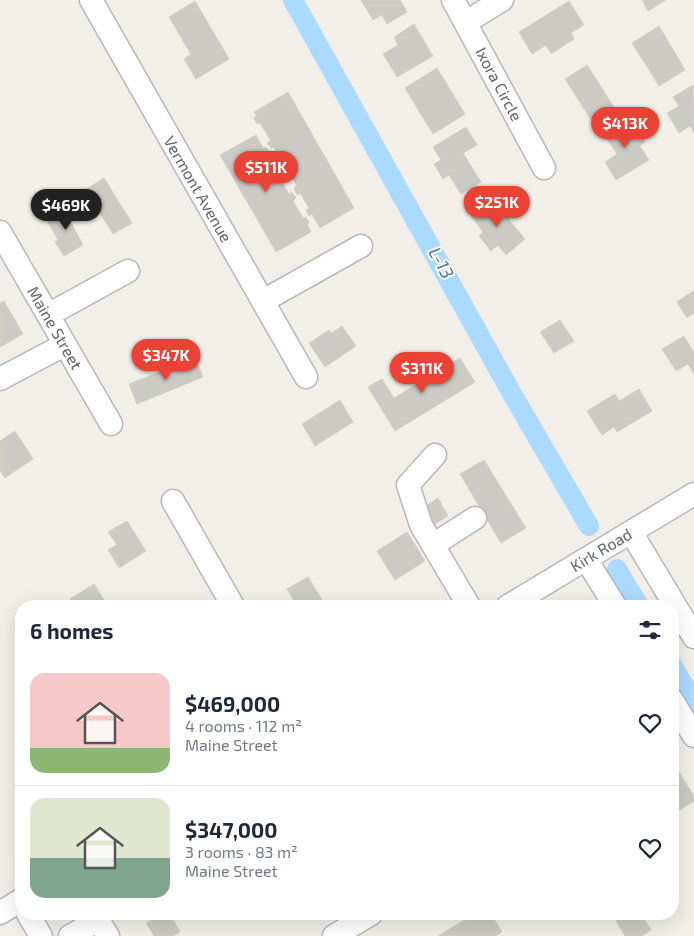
<!DOCTYPE html>
<meta charset="utf-8">
<style>
body{margin:0;font-family:"Exo 2",sans-serif;background:#f2f2f3;color:#1f2937;height:100vh;display:flex;flex-direction:column;font-size:19px;white-space:nowrap}
*{box-sizing:border-box;margin:0}
p{font-size:16px;color:#747a83}
.icon{flex:none;width:28px;height:28px;fill:none;stroke:currentColor;stroke-width:2;stroke-linecap:round;stroke-linejoin:round}
.map{position:relative;flex:1;overflow:hidden}
.side{position:absolute;left:15px;top:600px;width:664px;height:320px;display:flex;flex-direction:column;background:#fff;border-radius:20px;box-shadow:0 5px 20px #0002}
.side>*{flex:none}
.price{position:absolute;translate:-50% -42px;padding:0 11px;border-radius:18px;background:#ea4335;color:#fff;font-size:16px;line-height:32px;filter:drop-shadow(0 1px 2px #0008)}
.price::after{content:'';position:absolute;left:50%;top:30px;width:15px;height:11px;margin-left:-8px;background:inherit;clip-path:polygon(0 0,100% 0,50% 100%)}
.price.active{background:#222;color:#fff}
ul{padding:0;list-style:none}
li{display:flex;align-items:center;gap:15px;height:125px;padding:0 15px}
li+li{border-top:1px solid #e0e1e3}
li span{display:grid;place-items:center;flex:none;width:140px;height:100px;border-radius:15px;color:#555}
li>.icon{margin-inline-start:auto}
span .icon{width:60px;height:60px;fill:#fffc;stroke-width:1}
li b{font-size:21px}
h2{display:flex;justify-content:space-between;align-items:center;height:60px;padding:0 15px;font-size:21px}
.map>svg:first-child{display:block}
.lines{fill:none;stroke-linecap:round;stroke-linejoin:round}
.canal{stroke:#aadaff;stroke-width:20}
.building{fill:#cccac5;stroke:#d6d1c6}
.minor-casing{stroke:#b5b8bc;stroke-width:25}
.minor{stroke:#fff;stroke-width:22}
.labels{text-anchor:middle;stroke-width:4;stroke-linejoin:round;paint-order:stroke}
.street-label{font-size:16px;fill:#5f6368;stroke:#fff}
.water-label{font-size:18px;font-style:italic;fill:#4174aa;stroke:#fff}
</style>
<div class="map">
<svg width="694" height="936" viewBox="0 0 694 936">
<rect width="100%" height="100%" fill="#f1efe8"/>
<g class="lines">
<g class="canal">
<path d="M 293,0 L 511,392 L 589,526"/>
<path d="M 617,569 L 639,606"/>
<path d="M 672,665 L 694,702"/>
</g>
</g>
<g class="building">
<path d="M 361,0 L 400,0 L 407,12 L 387,24 L 382,15 L 373,20 Z"/>
<path d="M 642,0 L 666,0 L 648,11 Z"/>
<path d="M 195,1 L 229,59 L 196,79 L 184,59 L 191,54 L 169,17 Z"/>
<path d="M 569,1 L 584,25 L 571,33 L 574,39 L 551,54 L 546,45 L 532,54 L 519,32 Z"/>
<path d="M 414,24 L 433,56 L 397,77 L 383,54 L 398,45 L 394,37 Z"/>
<path d="M 659,26 L 685,70 L 659,86 L 632,43 Z"/>
<path d="M 587,65 L 615,109 L 593,123 L 565,79 Z"/>
<path d="M 437,68 L 465,114 L 433,134 L 405,88 Z"/>
<path d="M 693,85 L 694,133 L 690,126 L 679,133 L 667,113 L 679,106 L 673,97 Z"/>
<path d="M 288,92 L 354,208 L 320,228 L 312,214 L 309,216 L 306,210 L 309,208 L 300,193 L 297,195 L 294,188 L 297,186 L 286,168 L 283,169 L 279,163 L 282,162 L 274,147 L 271,148 L 267,143 L 271,141 L 260,123 L 257,124 L 254,118 L 257,116 L 254,112 Z"/>
<path d="M 629,117 L 645,142 L 640,146 L 649,160 L 616,180 L 605,162 L 617,154 L 603,133 Z"/>
<path d="M 466,127 L 477,145 L 463,153 L 481,182 L 461,194 L 449,175 L 443,179 L 434,164 L 441,160 L 433,147 Z"/>
<path d="M 256,135 L 263,148 L 266,147 L 270,153 L 266,155 L 275,170 L 278,168 L 282,175 L 279,177 L 289,194 L 292,192 L 296,198 L 293,201 L 303,218 L 306,217 L 309,223 L 307,224 L 311,232 L 276,252 L 220,155 Z"/>
<path d="M 104,178 L 132,223 L 113,234 L 85,190 Z"/>
<path d="M 492,199 L 525,239 L 506,255 L 498,245 L 491,251 L 479,236 L 483,232 L 471,216 Z"/>
<path d="M 73,205 L 79,216 L 70,221 L 83,245 L 64,256 L 55,242 L 58,240 L 47,221 Z"/>
<path d="M 693,291 L 694,292 L 694,313 L 687,318 L 677,302 Z"/>
<path d="M 4,301 L 23,334 L 0,347 L 0,303 Z"/>
<path d="M 560,320 L 574,341 L 554,353 L 540,332 Z"/>
<path d="M 342,326 L 356,346 L 325,367 L 309,343 L 329,330 L 332,333 Z"/>
<path d="M 684,336 L 694,353 L 694,374 L 688,364 L 676,371 L 662,349 Z"/>
<path d="M 195,358 L 203,377 L 137,404 L 129,384 Z"/>
<path d="M 460,358 L 475,382 L 395,431 L 368,387 L 382,379 L 394,398 Z"/>
<path d="M 639,389 L 652,411 L 617,432 L 614,427 L 602,435 L 587,411 L 615,394 L 619,401 Z"/>
<path d="M 340,400 L 353,422 L 315,446 L 302,424 Z"/>
<path d="M 15,431 L 33,459 L 5,478 L 0,471 L 0,441 Z"/>
<path d="M 484,460 L 526,528 L 501,543 L 460,474 Z"/>
<path d="M 438,498 L 448,516 L 431,526 L 421,509 Z"/>
<path d="M 127,521 L 146,551 L 119,568 L 108,550 L 117,545 L 108,532 Z"/>
<path d="M 407,532 L 425,561 L 395,580 L 377,551 Z"/>
<path d="M 308,577 L 326,606 L 297,606 L 287,589 Z"/>
<path d="M 94,584 L 108,606 L 74,606 L 70,599 Z"/>
<path d="M 672,761 L 694,796 L 694,801 L 673,814 Z"/>
<path d="M 160,914 L 170,914 L 180,932 L 173,936 L 154,936 L 146,923 Z"/>
<path d="M 474,914 L 491,914 L 502,932 L 495,936 L 438,936 Z"/>
<path d="M 612,914 L 641,914 L 651,930 L 642,936 L 625,936 Z"/>
</g>
<g class="lines">
<g class="minor-casing">
<g id="minor">
<path d="M 91,0 L 306,377"/>
<path d="M 453,0 L 544,168"/>
<path d="M 466,22 L 502,0"/>
<path d="M 0,232 L 111,424"/>
<path d="M 263,301 L 361,246"/>
<path d="M 48,315 L 128,271"/>
<path d="M 0,379 L 64,345"/>
<path d="M 435,455 L 408,485 L 421,525 L 469,606"/>
<path d="M 173,501 L 233,606"/>
<path d="M 631,532 L 694,637"/>
<path d="M 433,545 L 475,518"/>
<path d="M 586,559 L 615,606"/>
<path d="M 508,606 L 694,494"/>
<path d="M 672,700 L 694,736"/>
<path d="M 0,913 L 21,900"/>
<path d="M 28,914 L 41,936"/>
<path d="M 70,936 L 98,920 L 108,936"/>
<path d="M 334,936 L 371,914"/>
</g>
</g>
<use href="#minor" class="minor"/>
</g>
<g class="labels">
<g class="street-label">
<text transform="translate(499 84) rotate(62)" y="6">Ixora Circle</text>
<text transform="translate(198 189) rotate(60)" y="6">Vermont Avenue</text>
<text transform="translate(55 328) rotate(60)" y="6">Maine Street</text>
<text transform="translate(601 550) rotate(-31)" y="6">Kirk Road</text>
</g>
<g class="water-label">
<text transform="translate(441 263) rotate(61)" y="6">L-13</text>
</g>
</g>
</svg>
<b class="price" style="left:625px;top:149px">$413K</b>
<b class="price" style="left:266px;top:193px">$511K</b>
<b class="price" style="left:497px;top:228px">$251K</b>
<b class="price active" style="left:66px;top:231px">$469K</b>
<b class="price" style="left:166px;top:381px">$347K</b>
<b class="price" style="left:422px;top:394px">$311K</b>
<section class="side">
<h2>6 homes<svg class="icon" aria-label="filters" viewBox="0 0 24 24"><path d="M4 7h16M4 17h16"/><circle cx="9" cy="7" r="2"/><circle cx="15" cy="17" r="2"/></svg></h2>
<ul>
<li><span style="background:linear-gradient(#f6c9c9 75%,#8fb573 0)"><svg class="icon" aria-label="home" viewBox="0 0 24 24"><path d="M3 11l9-7 9 7M6 9v11h12V9"/></svg></span><div><b>$469,000</b><p>4 rooms · 112 m²</p><p>Maine Street</p></div><svg class="icon" aria-label="heart" viewBox="0 0 24 24"><path d="M12 20l-8-8c-3-5 5-10 8-4 3-6 11-1 8 4z"/></svg></li>
<li><span style="background:linear-gradient(#dfe7d0 60%,#7fa58c 0)"><svg class="icon" aria-label="home" viewBox="0 0 24 24"><path d="M3 11l9-7 9 7M6 9v11h12V9"/></svg></span><div><b>$347,000</b><p>3 rooms · 83 m²</p><p>Maine Street</p></div><svg class="icon" aria-label="heart" viewBox="0 0 24 24"><path d="M12 20l-8-8c-3-5 5-10 8-4 3-6 11-1 8 4z"/></svg></li>
</ul>
</section>
</div>
